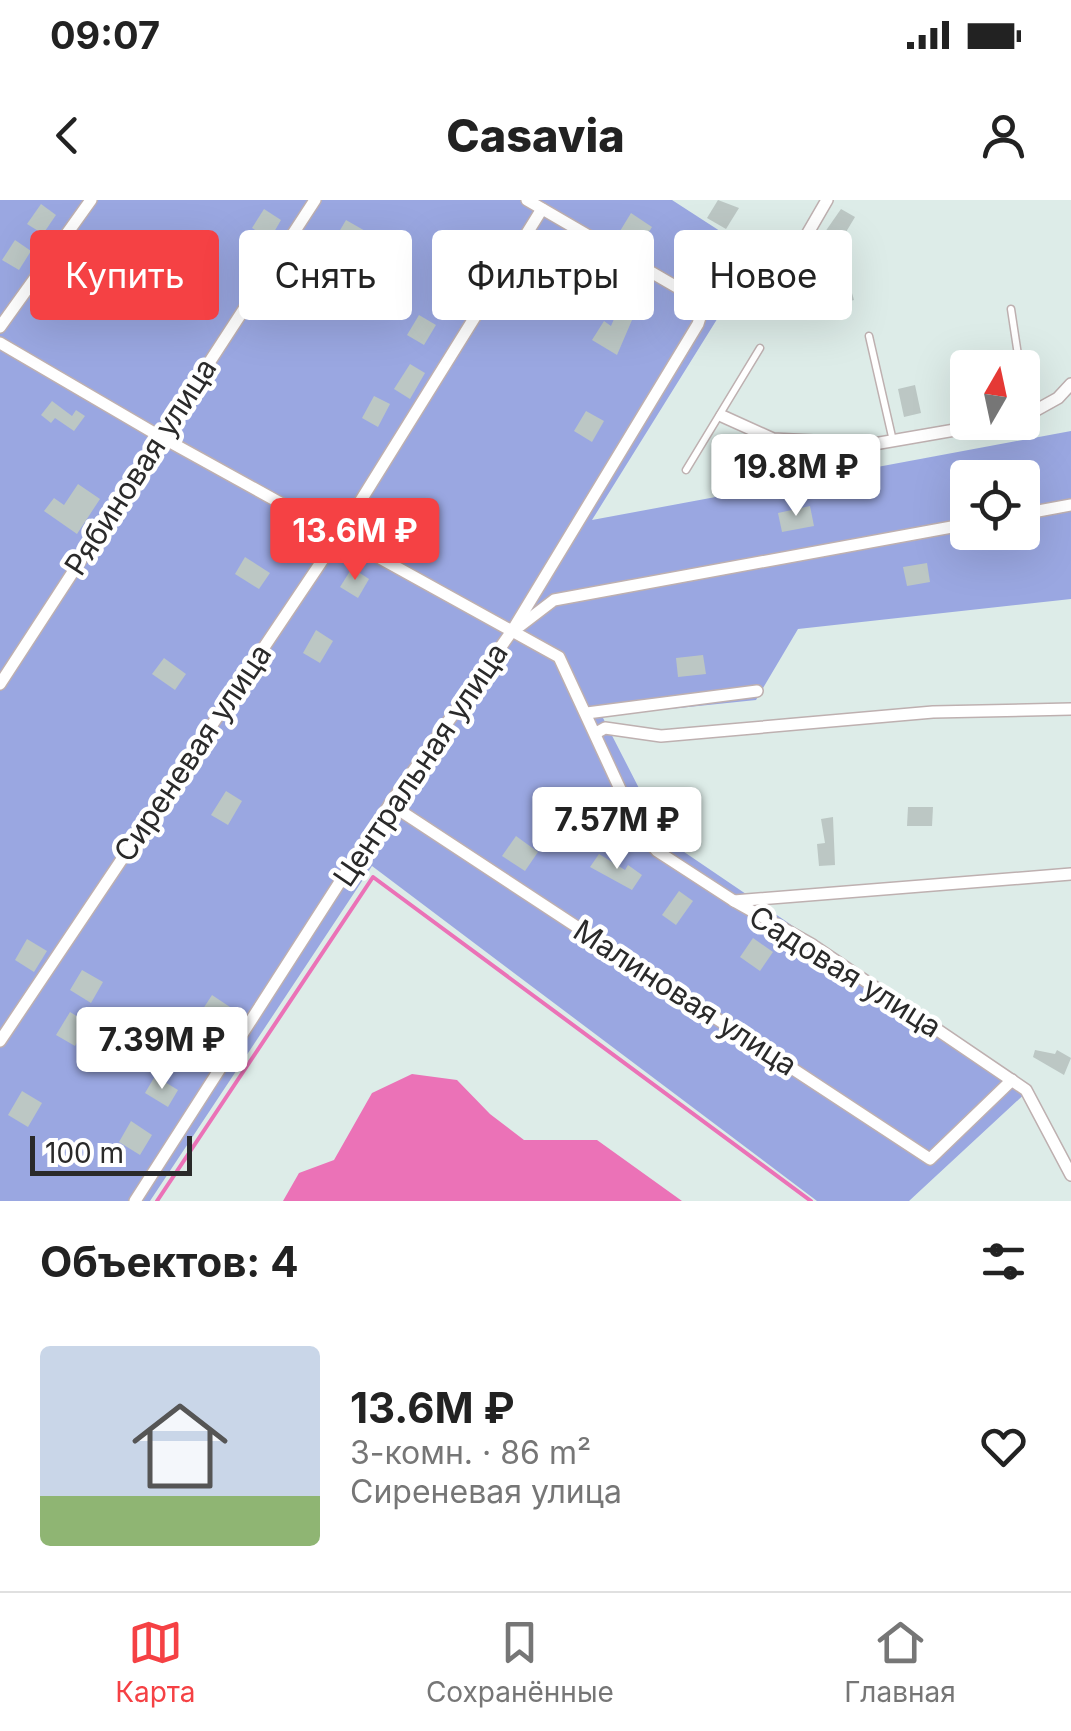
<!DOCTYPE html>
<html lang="ru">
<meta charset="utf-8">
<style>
body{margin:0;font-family:Inter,sans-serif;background:#f6f6f6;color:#222;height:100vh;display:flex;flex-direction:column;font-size:38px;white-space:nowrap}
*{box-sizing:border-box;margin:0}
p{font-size:32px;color:#767676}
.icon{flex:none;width:55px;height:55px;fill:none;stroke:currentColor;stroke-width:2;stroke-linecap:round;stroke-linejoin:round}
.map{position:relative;height:1001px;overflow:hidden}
.panel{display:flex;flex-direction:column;background:#fff;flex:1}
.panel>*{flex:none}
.top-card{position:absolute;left:30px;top:30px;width:1012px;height:90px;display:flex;gap:20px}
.needle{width:65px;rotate:9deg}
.buttons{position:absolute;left:950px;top:150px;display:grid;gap:20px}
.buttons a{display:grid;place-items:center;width:90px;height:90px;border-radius:10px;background:#fff;box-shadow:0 10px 40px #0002;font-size:50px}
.scale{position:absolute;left:30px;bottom:25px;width:162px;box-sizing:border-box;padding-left:10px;border:5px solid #2a2a2a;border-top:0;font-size:28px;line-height:35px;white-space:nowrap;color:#2a2a2a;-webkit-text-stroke:8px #fff;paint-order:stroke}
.price{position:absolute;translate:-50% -85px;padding:0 22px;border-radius:10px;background:#fff;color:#222;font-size:32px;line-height:65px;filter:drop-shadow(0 2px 5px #0008)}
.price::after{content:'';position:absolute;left:50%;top:60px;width:30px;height:22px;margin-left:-15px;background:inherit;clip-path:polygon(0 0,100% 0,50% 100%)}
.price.active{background:#f54144;color:#fff}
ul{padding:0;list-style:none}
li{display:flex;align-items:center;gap:30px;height:250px;padding:0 40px}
li span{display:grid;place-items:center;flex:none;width:280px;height:200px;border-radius:10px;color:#555}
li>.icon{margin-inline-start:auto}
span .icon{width:120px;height:120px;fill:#fffc;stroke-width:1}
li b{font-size:42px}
h2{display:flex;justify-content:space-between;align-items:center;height:120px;padding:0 40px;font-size:42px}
.chip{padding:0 35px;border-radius:10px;background:#fff;box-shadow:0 10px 40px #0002;font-size:35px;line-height:90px}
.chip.active{background:#f54144;color:#fff}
.status{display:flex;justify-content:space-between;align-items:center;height:70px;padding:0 50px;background:#fff;direction:ltr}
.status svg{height:28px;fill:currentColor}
header{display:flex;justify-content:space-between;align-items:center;height:130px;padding:0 40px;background:#fff;font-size:45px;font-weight:800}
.tab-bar{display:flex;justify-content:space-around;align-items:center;height:140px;border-top:2px solid #e0e0e0;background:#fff;font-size:28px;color:#767676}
.tab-bar a{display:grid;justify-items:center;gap:5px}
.tab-bar .active{color:#f54144}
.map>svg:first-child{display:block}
.green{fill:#9aa7e1;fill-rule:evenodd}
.water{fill:#eb72b7}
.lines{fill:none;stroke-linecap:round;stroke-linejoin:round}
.stream{stroke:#eb72b7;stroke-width:4}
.building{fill:#bcc7c4}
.service-casing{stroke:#beb0b0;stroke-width:9}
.minor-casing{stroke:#beb0b0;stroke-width:14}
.service{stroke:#fff;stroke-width:6}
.minor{stroke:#fff;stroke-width:11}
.labels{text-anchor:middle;stroke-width:9;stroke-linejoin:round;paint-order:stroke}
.street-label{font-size:30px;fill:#2a2a2a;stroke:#fff}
</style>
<div class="status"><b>09:07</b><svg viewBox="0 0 49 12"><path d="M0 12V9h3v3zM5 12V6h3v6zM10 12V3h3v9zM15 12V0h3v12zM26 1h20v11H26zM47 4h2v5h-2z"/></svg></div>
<header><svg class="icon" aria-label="back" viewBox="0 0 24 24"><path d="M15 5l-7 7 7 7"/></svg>Casavia<svg class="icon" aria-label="person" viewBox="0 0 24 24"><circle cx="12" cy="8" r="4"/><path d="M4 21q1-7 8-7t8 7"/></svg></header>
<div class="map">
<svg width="1071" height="1001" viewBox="0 0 1071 1001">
<rect width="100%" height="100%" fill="#ddece8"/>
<path class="green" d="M 0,0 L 672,0 L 757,55 L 592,320 L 1071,231 L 1071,399 L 798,429 L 756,500 L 602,516 L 665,639 L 1031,888 L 909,1001 L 817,1001 L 372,666 L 150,1001 L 0,1001 ZM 968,278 L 1022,278 L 1022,332 L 968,332 Z"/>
<path class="water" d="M 412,874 L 457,880 L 490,914 L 524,940 L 597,940 L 682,1001 L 283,1001 L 299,973 L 334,960 L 372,893 Z"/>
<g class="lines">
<path class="stream" d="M 157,1001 L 373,677 L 811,1001"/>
</g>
<g class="building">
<path d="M 718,0 L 739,8 L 726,29 L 707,18 Z"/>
<path d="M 41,4 L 56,15 L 43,34 L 27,24 Z"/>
<path d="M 264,9 L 281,20 L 270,39 L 252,28 Z"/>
<path d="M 841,9 L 855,17 L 834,52 L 818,42 Z"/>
<path d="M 631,13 L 652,27 L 638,50 L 617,36 Z"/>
<path d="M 346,20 L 367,32 L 356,50 L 336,37 Z"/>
<path d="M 458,32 L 487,49 L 479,63 L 473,60 L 468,68 L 445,54 Z"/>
<path d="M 96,33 L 111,45 L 97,64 L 81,51 Z"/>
<path d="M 15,40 L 31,51 L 19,70 L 2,60 Z"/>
<path d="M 310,41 L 328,52 L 316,70 L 298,59 Z"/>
<path d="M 847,76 L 854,100 L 831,106 L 825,82 Z"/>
<path d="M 625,93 L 641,99 L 617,155 L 592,140 L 604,121 L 611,126 Z"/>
<path d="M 419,115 L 436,125 L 424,145 L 407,135 Z"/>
<path d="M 410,164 L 425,173 L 410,199 L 394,189 Z"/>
<path d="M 915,185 L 921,213 L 904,217 L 898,189 Z"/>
<path d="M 374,196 L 390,204 L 378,227 L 362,218 Z"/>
<path d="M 52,201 L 72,216 L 76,210 L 85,216 L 74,231 L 55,218 L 51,223 L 41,215 Z"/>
<path d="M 586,211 L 604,221 L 592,242 L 574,231 Z"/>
<path d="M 78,284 L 100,299 L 77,334 L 44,311 L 54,298 L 64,305 Z"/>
<path d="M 810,306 L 814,326 L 782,332 L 778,313 Z"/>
<path d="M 245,357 L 270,373 L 259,389 L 235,374 Z"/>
<path d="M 927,363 L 930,382 L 907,386 L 903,367 Z"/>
<path d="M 352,368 L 369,379 L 358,398 L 340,387 Z"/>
<path d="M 316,430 L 333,441 L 320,463 L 303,453 Z"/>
<path d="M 703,455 L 706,474 L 678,477 L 676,458 Z"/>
<path d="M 164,458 L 186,474 L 175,490 L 152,474 Z"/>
<path d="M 226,591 L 242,601 L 228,625 L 211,615 Z"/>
<path d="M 908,607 L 933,607 L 932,626 L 907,626 Z"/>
<path d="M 833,617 L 835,665 L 819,666 L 817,644 L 825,643 L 821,619 Z"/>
<path d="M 516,636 L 538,652 L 525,671 L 502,656 Z"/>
<path d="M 599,654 L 625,670 L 628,665 L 642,675 L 632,690 L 590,667 Z"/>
<path d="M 679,691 L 693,701 L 676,725 L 662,715 Z"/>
<path d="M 753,738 L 773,752 L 760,771 L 740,757 Z"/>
<path d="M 27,739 L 47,751 L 34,772 L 15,760 Z"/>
<path d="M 82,770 L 103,782 L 91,803 L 70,790 Z"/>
<path d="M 212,795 L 236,811 L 225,827 L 201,812 Z"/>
<path d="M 70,812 L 88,823 L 75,846 L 56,835 Z"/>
<path d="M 1035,850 L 1055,854 L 1057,850 L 1071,858 L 1064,875 L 1033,857 Z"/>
<path d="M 155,876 L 178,890 L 168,907 L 145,893 Z"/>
<path d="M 22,891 L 42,903 L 28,927 L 8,915 Z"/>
<path d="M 131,921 L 152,935 L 140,955 L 119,942 Z"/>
</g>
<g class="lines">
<g class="service-casing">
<g id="service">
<path d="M 1011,109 L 1020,168"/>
<path d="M 869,136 L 893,241"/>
<path d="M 1022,181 L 1028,216"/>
<path d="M 686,270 L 760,148"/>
</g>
</g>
<g class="minor-casing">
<g id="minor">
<path d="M 805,38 L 827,0"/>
<path d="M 0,127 L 91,0"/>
<path d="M 0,143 L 161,237 L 559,457 L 639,630 L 657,651 L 734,701 L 811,744 L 1026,890 L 1071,975"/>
<path d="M 722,216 L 773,239 L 874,244 L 1001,222"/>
<path d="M 1022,218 L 1058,198 L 1071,184"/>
<path d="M 1022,314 L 1071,305"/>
<path d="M 520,426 L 554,400 L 968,324"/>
<path d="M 0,484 L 315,0"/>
<path d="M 587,513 L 757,491"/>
<path d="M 596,533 L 605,528 L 661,536 L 933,512 L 1071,509"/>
<path d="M 390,604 L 930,959 L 1012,880"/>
<path d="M 734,701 L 1071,674"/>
<path d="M 0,841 L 340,334 L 542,9"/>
<path d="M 135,1001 L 390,604 L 512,431 L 698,124 L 702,111 L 699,100 L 527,0"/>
</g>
</g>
<use href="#service" class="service"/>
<use href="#minor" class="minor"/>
</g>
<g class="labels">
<g class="street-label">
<text transform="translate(141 267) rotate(-57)" y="10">Рябиновая улица</text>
<text transform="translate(193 553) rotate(-56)" y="10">Сиреневая улица</text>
<text transform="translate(421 565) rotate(-56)" y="10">Центральная улица</text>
<text transform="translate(845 772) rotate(32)" y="10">Садовая улица</text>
<text transform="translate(685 798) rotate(33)" y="10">Малиновая улица</text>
</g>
</g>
</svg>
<div class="buttons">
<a><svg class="needle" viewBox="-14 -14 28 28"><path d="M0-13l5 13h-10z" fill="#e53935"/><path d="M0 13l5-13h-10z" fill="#767676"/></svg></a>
<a><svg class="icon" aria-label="locate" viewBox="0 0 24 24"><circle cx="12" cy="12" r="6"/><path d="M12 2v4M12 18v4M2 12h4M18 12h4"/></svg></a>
</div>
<div class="scale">100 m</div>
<b class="price" style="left:796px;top:319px">19.8M ₽</b>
<b class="price active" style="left:355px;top:383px">13.6M ₽</b>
<b class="price" style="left:617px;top:672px">7.57M ₽</b>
<b class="price" style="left:162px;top:892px">7.39M ₽</b>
<div class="top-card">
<a class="chip active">Купить</a>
<a class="chip">Снять</a>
<a class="chip">Фильтры</a>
<a class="chip">Новое</a>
</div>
</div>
<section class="panel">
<h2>Объектов: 4<svg class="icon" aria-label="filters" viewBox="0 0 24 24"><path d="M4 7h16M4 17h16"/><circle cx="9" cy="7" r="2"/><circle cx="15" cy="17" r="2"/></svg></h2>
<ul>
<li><span style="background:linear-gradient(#c9d6e8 75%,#8fb573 0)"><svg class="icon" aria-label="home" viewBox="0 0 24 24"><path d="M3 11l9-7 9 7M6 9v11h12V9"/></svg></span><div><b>13.6M ₽</b><p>3-комн. · 86 m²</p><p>Сиреневая улица</p></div><svg class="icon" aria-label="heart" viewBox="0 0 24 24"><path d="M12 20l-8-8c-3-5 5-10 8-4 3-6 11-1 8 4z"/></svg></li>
</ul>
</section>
<nav class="tab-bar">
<a class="active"><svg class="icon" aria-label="map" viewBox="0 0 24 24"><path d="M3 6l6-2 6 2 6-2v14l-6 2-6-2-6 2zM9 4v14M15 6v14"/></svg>Карта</a>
<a><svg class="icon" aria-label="saved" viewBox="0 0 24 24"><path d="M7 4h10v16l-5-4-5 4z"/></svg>Сохранённые</a>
<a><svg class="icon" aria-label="home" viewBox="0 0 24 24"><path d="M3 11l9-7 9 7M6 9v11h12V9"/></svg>Главная</a>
</nav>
